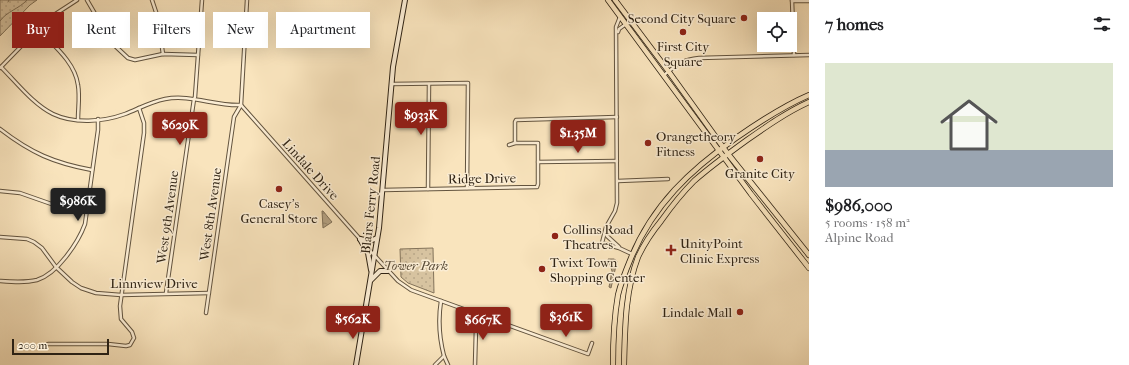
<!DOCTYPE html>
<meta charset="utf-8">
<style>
body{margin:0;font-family:"IM FELL French Canon",serif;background:#f6f6f6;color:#202124;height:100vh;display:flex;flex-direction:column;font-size:15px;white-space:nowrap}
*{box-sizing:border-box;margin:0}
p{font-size:13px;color:#757577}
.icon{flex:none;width:22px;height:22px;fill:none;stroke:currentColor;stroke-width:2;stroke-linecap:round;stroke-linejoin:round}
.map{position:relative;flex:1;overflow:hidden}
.panel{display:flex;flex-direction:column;background:#fff;width:320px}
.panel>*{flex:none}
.guide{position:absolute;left:12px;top:12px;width:380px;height:36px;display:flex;gap:8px}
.tools{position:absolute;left:757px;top:12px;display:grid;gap:8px}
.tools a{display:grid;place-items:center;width:40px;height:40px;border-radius:0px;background:#fff;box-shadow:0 4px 16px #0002;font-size:20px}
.scale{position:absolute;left:12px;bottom:10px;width:97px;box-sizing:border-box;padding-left:4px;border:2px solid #2f2314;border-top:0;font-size:11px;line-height:14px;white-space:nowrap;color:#2f2314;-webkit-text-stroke:3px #fbedd4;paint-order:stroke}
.price{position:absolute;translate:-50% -34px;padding:0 9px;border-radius:4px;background:#8f2418;color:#fff;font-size:13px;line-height:26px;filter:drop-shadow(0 1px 2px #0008)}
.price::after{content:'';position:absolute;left:50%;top:24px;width:12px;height:9px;margin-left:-6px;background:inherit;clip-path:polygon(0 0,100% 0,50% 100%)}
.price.on{background:#222;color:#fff}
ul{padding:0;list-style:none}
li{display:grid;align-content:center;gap:8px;height:212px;padding:0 16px}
li span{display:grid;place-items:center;height:124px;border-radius:0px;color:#555}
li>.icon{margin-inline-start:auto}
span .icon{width:72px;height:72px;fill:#fffc;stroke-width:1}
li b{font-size:17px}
h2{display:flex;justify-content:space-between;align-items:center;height:48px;padding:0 16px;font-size:17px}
.pill{padding:0 14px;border-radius:0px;background:#fff;box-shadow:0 4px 16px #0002;font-size:14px;line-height:36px}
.pill.on{background:#8f2418;color:#fff}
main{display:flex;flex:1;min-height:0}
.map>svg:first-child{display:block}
.park{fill:url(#park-dots);stroke:#83735a}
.water{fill:url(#water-waves);stroke:#7f6f57}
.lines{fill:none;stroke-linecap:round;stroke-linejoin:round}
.stream{stroke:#7f6f57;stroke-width:1}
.minor-casing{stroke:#62533e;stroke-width:4.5}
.secondary-casing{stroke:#2f2314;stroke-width:6}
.primary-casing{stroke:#2f2314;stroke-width:6}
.trunk-casing{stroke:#2f2314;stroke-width:6}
.minor{stroke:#fbedd4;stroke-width:2.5}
.secondary{stroke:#fbedd4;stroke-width:4}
.primary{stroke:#f9e4bd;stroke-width:4.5}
.trunk{stroke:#f9e4bd;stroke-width:4.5}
.poi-dot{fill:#8f2418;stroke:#fbedd4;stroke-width:1.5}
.labels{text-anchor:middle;stroke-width:3;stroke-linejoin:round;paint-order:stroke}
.poi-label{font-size:13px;fill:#2f2314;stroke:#fbedd4;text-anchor:start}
.street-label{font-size:13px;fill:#2f2314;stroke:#fbedd4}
.park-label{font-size:13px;font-style:italic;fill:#594b37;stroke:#fbedd4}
</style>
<main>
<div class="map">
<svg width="809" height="365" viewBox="0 0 809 365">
<defs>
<pattern id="park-dots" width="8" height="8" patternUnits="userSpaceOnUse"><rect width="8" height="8" fill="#d7c3a0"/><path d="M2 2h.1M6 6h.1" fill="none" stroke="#b9a789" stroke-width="1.8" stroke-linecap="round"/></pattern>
<pattern id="water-waves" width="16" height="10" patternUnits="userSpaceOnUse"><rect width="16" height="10" fill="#b4a284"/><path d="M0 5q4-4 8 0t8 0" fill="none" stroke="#93846b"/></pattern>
</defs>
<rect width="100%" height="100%" fill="#f9e4bd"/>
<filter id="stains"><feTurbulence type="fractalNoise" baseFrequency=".005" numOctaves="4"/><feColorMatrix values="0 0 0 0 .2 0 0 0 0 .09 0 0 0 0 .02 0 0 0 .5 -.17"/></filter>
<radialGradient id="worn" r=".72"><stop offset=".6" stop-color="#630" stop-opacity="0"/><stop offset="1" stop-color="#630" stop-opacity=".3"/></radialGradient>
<g class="park">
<path d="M 0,0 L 37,0 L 30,5 L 0,36 Z"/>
<path d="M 433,248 L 434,293 L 408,283 L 401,277 L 400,249 Z"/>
</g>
<g class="water">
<path d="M 322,211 L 323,211 L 332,222 L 323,228 Z"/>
<path d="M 608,259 L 614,259 L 617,261 L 611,288 L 609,287 L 612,271 Z"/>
</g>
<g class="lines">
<g class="stream">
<path d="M 8,2 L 9,0"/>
<path d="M 0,21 C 7,11 19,9 27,0"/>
</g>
<g class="minor-casing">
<g id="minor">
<path d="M 87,0 L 112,43 L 128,58 L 135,60 L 163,54 L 198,55"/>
<path d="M 152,0 L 157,15 L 163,54"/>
<path d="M 792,0 L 794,55"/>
<path d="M 792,1 L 809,1"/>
<path d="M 620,17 L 616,27 L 617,203 L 615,211 L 606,227 L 602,243 L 619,248 L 632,254"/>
<path d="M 38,29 C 53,45 75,62 78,85 C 80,96 78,108 78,120"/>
<path d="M 618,32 L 619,29 L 626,24"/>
<path d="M 1,67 C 17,83 33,104 53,114 C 74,124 103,122 125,114 C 138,109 150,102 165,99 C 190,94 215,106 240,105"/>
<path d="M 0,68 L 38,29 L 54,15 L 77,0"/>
<path d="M 664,75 C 678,64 681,60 699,58 L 809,55"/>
<path d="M 392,84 L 468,83 L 467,188"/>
<path d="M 241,105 L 360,239"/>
<path d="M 0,129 C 31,153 54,163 92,170"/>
<path d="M 515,143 L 515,122 L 516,120 L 617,117"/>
<path d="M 538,162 L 617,161"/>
<path d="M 618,181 L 668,179"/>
<path d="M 428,189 L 429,84"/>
<path d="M 383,190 L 537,187 L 538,184 L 538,143 L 515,143 L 509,145"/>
<path d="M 0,191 L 20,193 L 60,207 L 87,212"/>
<path d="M 606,229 L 607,236 L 619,247"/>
<path d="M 0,237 L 27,239 L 34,242 L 42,248 L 56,267 L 72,282 L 81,288 L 96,293 L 121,295 L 209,293"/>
<path d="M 364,244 L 398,281 L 411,290 L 588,354 L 592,343"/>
<path d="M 0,281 C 13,282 25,283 37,280 C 57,274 78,243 85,224 L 98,130 L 98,119"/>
<path d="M 166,293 L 194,99 L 195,97 L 202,0"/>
<path d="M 206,313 L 234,117 L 241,105 L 247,0"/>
<path d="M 48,344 L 108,344 L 126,346 L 130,345 L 134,338 L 132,332 L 121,319 L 120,306 L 144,133 L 144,123 L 139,108"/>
<path d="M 444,356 L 448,365"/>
<path d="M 435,365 L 444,356 C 439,337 438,320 441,301"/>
<path d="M 475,365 L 476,327 L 480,315"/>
</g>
</g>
<g class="secondary-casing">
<g id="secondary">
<path d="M 360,239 L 368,253 L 371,270"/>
<path d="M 360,239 L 370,241 L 377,238"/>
<path d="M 371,280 L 380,271 L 388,271"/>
<path d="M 356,365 L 379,228 L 393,67 L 405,0"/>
</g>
</g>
<g class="primary-casing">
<g id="primary">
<path d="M 608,0 L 751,194 L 809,268"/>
<path d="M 615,0 L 669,72 L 728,154 L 809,255"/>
</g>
</g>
<g class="trunk-casing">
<g id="trunk">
<path d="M 613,365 C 613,342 614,318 618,295 C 621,282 626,270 631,258 C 653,205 690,170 736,138 C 759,122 783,106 809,95"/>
<path d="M 624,365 C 625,329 625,291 638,257 C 644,244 652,232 661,221 C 671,207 682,193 694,181 C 711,166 729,153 747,140 C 767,126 787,112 809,102"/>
</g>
</g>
<use href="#minor" class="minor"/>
<use href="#secondary" class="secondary"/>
<use href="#primary" class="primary"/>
<use href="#trunk" class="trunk"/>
</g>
<g class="poi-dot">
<circle cx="744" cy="18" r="4"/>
<circle cx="683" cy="32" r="4"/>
<circle cx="648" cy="143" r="4"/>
<circle cx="760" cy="159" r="4"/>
<circle cx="279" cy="189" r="4"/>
<circle cx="555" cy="236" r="4"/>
<path d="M669 244h4v4h4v4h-4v4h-4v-4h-4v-4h4z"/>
<circle cx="542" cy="269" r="4"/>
<circle cx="740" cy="312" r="4"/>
</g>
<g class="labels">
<g class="poi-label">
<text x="736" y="23" text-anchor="end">Second City Square</text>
<text x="683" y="51" text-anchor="middle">First City<tspan x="683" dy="15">Square</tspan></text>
<text x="656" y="141">Orangetheory<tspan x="656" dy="15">Fitness</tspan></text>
<text x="760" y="178" text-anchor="middle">Granite City</text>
<text x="279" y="208" text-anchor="middle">Casey's<tspan x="279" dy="15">General Store</tspan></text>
<text x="563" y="234">Collins Road<tspan x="563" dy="15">Theatres</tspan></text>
<text x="680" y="248">UnityPoint<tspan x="680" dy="15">Clinic Express</tspan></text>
<text x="550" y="267">Twixt Town<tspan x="550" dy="15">Shopping Center</tspan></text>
<text x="732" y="317" text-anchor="end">Lindale Mall</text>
</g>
<g class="street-label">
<text transform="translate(311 169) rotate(48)" y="5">Lindale Drive</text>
<text transform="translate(482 178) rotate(-1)" y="5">Ridge Drive</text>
<text transform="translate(370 205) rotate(-84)" y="5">Blairs Ferry Road</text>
<text transform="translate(210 214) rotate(-82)" y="5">West 8th Avenue</text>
<text transform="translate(167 217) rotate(-82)" y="5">West 9th Avenue</text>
<text x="154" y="288">Linnview Drive</text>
</g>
<g class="park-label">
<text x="416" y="270">Tower Park</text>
</g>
</g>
<rect width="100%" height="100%" filter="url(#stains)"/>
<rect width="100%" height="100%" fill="url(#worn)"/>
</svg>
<div class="tools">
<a><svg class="icon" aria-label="locate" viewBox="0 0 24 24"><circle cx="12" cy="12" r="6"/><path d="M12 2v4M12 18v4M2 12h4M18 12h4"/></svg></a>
</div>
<div class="scale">200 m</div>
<b class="price" style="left:421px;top:136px">$933K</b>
<b class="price" style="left:180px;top:146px">$629K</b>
<b class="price" style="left:578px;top:154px">$1.35M</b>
<b class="price on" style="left:78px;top:222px">$986K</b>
<b class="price" style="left:566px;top:338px">$361K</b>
<b class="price" style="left:353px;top:340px">$562K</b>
<b class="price" style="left:483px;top:341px">$667K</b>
<div class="guide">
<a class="pill on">Buy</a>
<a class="pill">Rent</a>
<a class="pill">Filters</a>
<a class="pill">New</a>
<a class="pill">Apartment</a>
</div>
</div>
<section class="panel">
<h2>7 homes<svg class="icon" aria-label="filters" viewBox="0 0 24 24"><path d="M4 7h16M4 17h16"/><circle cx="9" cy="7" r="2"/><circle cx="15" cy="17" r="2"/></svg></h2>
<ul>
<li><span style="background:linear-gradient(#dfe7d0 70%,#9aa5b1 0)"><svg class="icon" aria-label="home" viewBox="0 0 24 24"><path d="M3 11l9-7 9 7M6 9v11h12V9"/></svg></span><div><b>$986,000</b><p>5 rooms · 158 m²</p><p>Alpine Road</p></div></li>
</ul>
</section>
</main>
